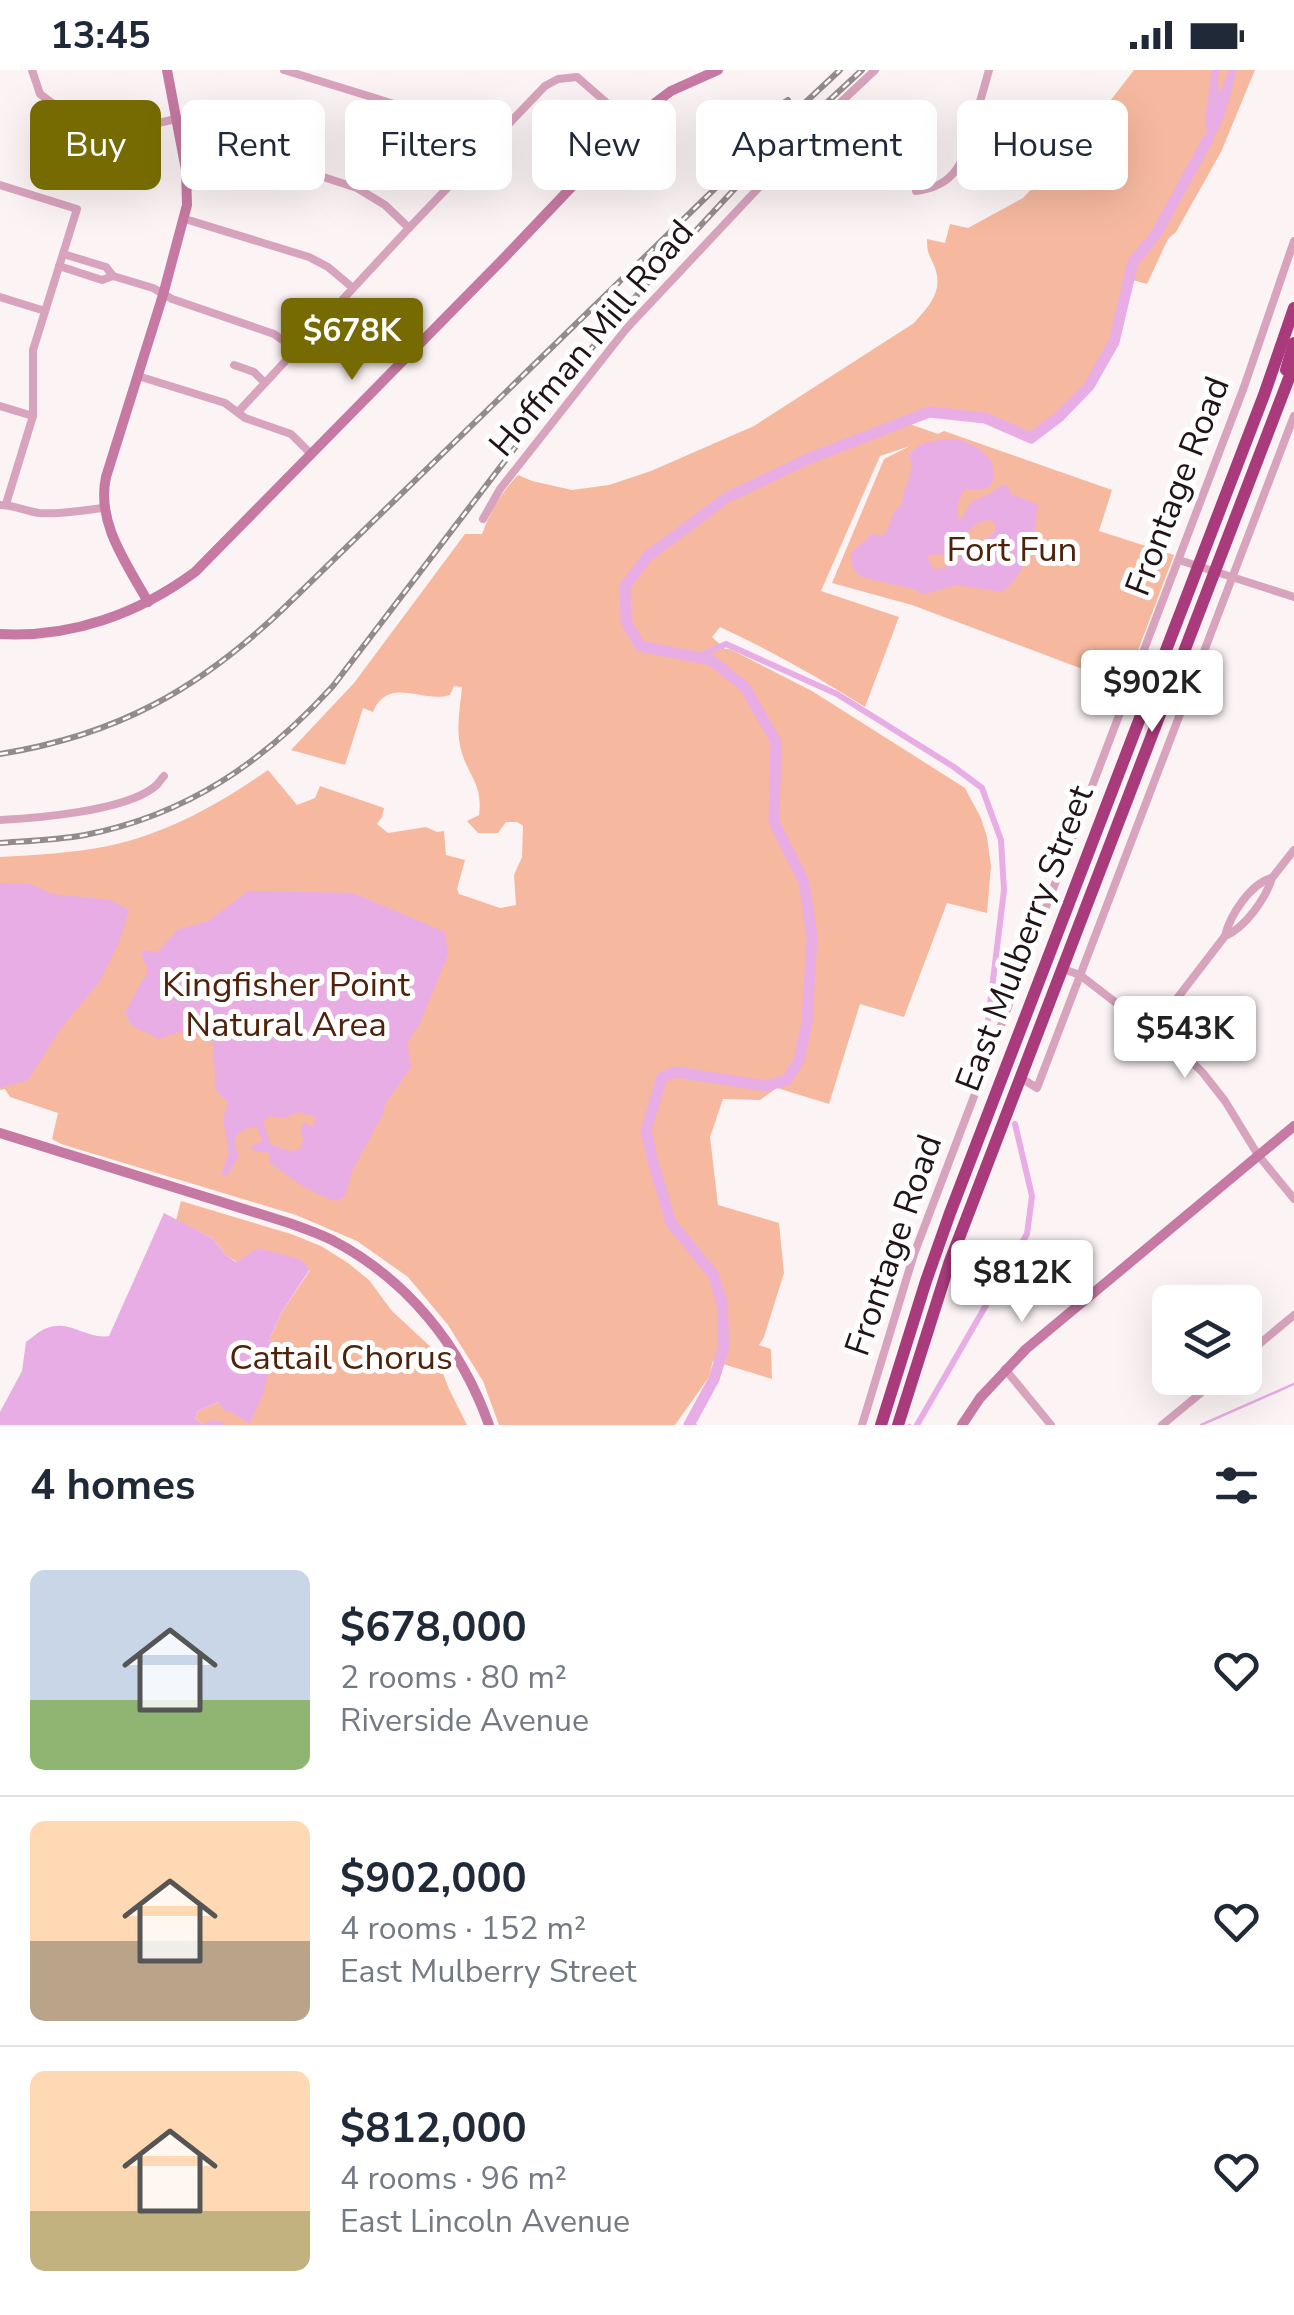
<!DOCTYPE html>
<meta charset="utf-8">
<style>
body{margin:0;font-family:"Nunito Sans",sans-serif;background:#f2f2f3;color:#1f2937;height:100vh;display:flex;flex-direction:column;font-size:38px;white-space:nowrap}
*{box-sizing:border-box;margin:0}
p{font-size:32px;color:#747a83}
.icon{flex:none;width:55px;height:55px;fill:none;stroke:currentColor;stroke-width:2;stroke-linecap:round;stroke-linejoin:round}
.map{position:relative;height:1355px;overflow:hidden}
.sheet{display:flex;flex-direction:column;background:#fff;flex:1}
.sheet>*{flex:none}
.guide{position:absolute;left:30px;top:30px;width:1235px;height:90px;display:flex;gap:20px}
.controls{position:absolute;left:1152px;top:1215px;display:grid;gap:20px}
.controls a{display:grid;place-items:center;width:110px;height:110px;border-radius:15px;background:#fff;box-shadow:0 10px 40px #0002;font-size:50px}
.price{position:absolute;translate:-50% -85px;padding:0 22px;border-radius:10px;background:#fff;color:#222;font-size:32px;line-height:65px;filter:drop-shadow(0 2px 5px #0008)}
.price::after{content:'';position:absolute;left:50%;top:60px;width:30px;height:22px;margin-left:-15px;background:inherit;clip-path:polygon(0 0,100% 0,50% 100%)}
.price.active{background:#766a02;color:#fff}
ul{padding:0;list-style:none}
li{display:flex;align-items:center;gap:30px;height:250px;padding:0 30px}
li+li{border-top:2px solid #e0e1e3}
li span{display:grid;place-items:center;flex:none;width:280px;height:200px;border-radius:15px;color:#555}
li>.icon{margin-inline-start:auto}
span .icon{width:120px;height:120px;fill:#fffc;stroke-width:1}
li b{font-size:42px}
h2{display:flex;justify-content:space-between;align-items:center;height:120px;padding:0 30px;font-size:42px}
.chip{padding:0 35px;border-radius:15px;background:#fff;box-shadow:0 10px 40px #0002;font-size:35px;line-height:90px}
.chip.active{background:#766a02;color:#fff}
.status{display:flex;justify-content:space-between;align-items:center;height:70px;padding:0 50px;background:#fff;direction:ltr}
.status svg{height:28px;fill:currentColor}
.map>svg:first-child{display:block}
.green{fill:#f6b99f}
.water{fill:#e8ade4;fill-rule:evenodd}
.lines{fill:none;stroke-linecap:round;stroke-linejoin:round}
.stream{stroke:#e8ade4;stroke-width:2.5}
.canal{stroke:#e8ade4;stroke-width:6}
.river{stroke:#e8ade4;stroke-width:11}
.street{stroke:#d8a3bd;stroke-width:8}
.secondary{stroke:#c679a2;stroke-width:10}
.highway{stroke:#a93b7c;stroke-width:12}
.rail-casing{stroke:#958a8c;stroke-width:6}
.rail{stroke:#fff;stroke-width:2.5;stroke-dasharray:8;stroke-linecap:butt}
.labels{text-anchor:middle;stroke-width:10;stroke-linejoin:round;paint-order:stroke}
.street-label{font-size:35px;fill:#211316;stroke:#fff}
.park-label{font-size:35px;fill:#51220b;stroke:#fff}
</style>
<div class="status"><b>13:45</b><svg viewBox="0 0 49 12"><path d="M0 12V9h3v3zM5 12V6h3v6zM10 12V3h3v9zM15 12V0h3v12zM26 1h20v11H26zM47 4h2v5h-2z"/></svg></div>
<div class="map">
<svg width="1294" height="1355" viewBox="0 0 1294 1355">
<rect width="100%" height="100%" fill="#fcf3f5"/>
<g class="green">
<path d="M 1134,0 L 1255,0 L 1221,82 L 1176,162 L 1168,169 L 1147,214 L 1129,209 C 1124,229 1121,252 1113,272 C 1097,313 1065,342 1031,368 L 985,348 L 929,342 L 904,352 L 938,364 L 944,361 L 1112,420 L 1099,461 L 1174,485 L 1125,615 L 912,535 L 832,513 L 884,389 L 910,376 L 880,386 L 821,521 L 899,547 L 865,637 C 818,607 770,580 720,557 L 712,567 L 725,579 L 730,579 L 812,621 L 965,718 L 981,748 L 987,767 L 991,796 L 987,843 L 947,833 L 904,947 L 860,934 L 829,1034 L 777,1018 L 760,1030 L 723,1029 L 710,1067 L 718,1135 L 779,1153 L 784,1203 L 764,1267 L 759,1275 L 771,1279 L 772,1309 L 713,1291 L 709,1307 L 675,1355 L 499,1355 L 483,1311 L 448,1255 L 408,1207 L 357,1171 L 296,1145 L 61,1074 L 52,1069 L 58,1043 L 10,1027 L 5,1019 L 0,1020 L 0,787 C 36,785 72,783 108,776 C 166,764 219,734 268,700 L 297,735 L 315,728 L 320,716 L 384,738 L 382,747 L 377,754 L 388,763 L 426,757 L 437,762 L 444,761 L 446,785 L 465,790 L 457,819 L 459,824 L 500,838 L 516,835 L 514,805 L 522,787 L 523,756 L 517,752 L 506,752 L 498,763 L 478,763 L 467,751 L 479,745 C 483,714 469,707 462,683 C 455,661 460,639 462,617 L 454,616 L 450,625 C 422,634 389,605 373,642 L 363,638 L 345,695 L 291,680 L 354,613 L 465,464 L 482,464 C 491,440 501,423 518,405 L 532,411 L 572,420 L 609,415 L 651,401 L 754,356 L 914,253 C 931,234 945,219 933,193 C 928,183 927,180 927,169 L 945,173 L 950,154 L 968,158 L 1023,128 L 1090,57 Z"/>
<path d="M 181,1131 L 291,1164 L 321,1176 L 348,1193 L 369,1210 L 392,1241 L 434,1280 L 449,1319 L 467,1355 L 224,1355 L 223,1352 L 203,1355 L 195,1348 L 198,1341 L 218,1332 L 248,1353 L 272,1284 L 270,1269 L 280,1245 L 310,1200 L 237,1192 L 227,1186 L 212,1168 L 176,1150 Z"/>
</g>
<g class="water">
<path d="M 1212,0 L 1220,0 L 1218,4 L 1219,26 L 1229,0 L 1237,0 C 1227,33 1226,58 1201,83 L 1207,64 L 1205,48 Z"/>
<path d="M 955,369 C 979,375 1003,390 990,417 L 978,420 L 966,419 C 959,424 955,441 958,449 L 962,448 L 972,431 L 988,425 L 1002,415 L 1008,417 L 1011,424 L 1037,434 C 1037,463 1027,505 1002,522 L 956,515 L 926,524 L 920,524 L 917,520 L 862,507 C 853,501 849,492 852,482 L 873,463 L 881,466 L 886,463 L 894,442 L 902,434 C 902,416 917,402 909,385 C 920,370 938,370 955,369 ZM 991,450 L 996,454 L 994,463 L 943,498 L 934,499 L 928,489 L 929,485 C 934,484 940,485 945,484 C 969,481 958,453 991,450 Z"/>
<path d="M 0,813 L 30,814 L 53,824 L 111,830 L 129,840 L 119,872 L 100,911 L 61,958 L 28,1010 L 0,1018 Z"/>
<path d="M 248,821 L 353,823 L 445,862 L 448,885 L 420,953 L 407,972 L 411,997 L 385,1034 L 383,1044 L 353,1099 L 345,1126 L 336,1131 C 310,1124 291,1108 270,1093 L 269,1083 L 251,1080 L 251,1076 L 262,1071 L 258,1058 L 248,1057 L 235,1066 L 236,1079 L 239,1085 L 227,1106 L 221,1105 L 229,1082 L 223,1049 L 228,1032 L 216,1021 L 212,966 L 179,962 L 159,969 L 132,956 L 125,942 L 148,901 L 141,883 L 144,880 L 158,882 L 177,860 L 208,851 ZM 299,1042 L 316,1047 L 313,1058 L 305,1052 L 301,1058 L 303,1070 L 300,1079 L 289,1081 L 270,1074 L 263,1052 L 270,1046 L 284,1048 Z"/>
<path d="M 164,1143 L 212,1168 L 227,1186 L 236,1192 L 258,1178 L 299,1189 L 310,1199 L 280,1245 L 270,1269 L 272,1284 L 263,1325 L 249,1354 L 230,1341 L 226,1342 L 218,1332 L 198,1341 L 195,1348 L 203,1355 L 212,1350 L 224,1352 L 224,1355 L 0,1355 L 0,1342 L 22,1301 L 26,1272 C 32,1268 40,1260 47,1258 C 71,1249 87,1270 109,1266 Z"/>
</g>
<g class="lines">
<g class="stream">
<path d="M 691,1352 L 696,1355"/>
<path d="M 909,1355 L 910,1355"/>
<path d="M 1201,1355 L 1294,1314"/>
</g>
<g class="canal">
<path d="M 697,587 L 726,574 L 837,624 L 954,697 L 982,718 L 1001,770 L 1004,820 L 987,959"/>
<path d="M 917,1355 L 1027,1164 L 1032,1126 L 1015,1054"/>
</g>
<path class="river" d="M 689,1355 L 714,1309 L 724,1277 L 722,1233 L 713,1204 L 671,1153 L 653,1092 L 646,1060 L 662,1007 L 676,1002 L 766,1016 L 787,1010 L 799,990 L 807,952 L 812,867 L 804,812 L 774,752 L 776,672 L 745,617 L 711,590 L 640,576 L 626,551 L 625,516 L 648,486 L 726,428 L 808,389 L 929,342 L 985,348 L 1031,368 L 1060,346 L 1089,316 L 1114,272 L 1133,192 L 1156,164 L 1208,69"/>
<g class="street">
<path d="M 32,0 L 40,24 L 52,33 L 119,54 L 158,53 L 176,49"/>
<path d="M 284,0 L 391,33 L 410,42 L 435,59 L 470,92"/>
<path d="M 181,70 L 204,68 L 357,118 L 385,135 L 409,158"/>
<path d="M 0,115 L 77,139 L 33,280 L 33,346 L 6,434"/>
<path d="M 916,121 C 958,116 964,89 973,54 C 979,36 984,18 989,0"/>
<path d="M 185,149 L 309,187 L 328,197 L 353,218"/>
<path d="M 63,184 L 106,197 L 113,206"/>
<path d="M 59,196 L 102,210 L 113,206 L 153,218 L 172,229 L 274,264 L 295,279"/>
<path d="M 0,227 L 45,241"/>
<path d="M 234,295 L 254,302 L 265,313"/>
<path d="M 138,306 L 225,333 L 245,348 L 291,364 L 311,384"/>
<path d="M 0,336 L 33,346"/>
<path d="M 238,342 L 409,158 L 545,16 L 558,9 L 577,7 L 631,54"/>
<path d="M 0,435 C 13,435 26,441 39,443 C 61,445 83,440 104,438"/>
<path d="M 483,449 L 500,419 L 626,259 L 825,47 L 875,0"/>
<path d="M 1179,490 L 1294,527"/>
<path d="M 0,750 C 39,748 122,741 153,718 C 158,715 160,710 164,706"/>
<path d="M 1272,808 L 1294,780"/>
<path d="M 1063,899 L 1080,905 L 1190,990 L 1203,1003 L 1225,1031 L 1258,1085 L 1294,1129"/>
<path d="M 1152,961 L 1225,866 C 1230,845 1251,813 1272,808 C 1266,828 1245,858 1225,866"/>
<path d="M 1021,1008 L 1037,1018 L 1294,346"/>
<path d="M 1245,1286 L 1294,1245"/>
<path d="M 1005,1299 L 1051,1355"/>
<path d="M 862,1355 L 914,1184 L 1244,317 L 1294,171"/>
<path d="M 1162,1355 L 1219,1308"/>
</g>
<g class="secondary">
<path d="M 148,532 C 127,494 96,453 106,407 L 163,225 L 187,135 L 186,100 L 167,0"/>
<path d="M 0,564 C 71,568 138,544 195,502 L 504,188 L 643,42 L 671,21 L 718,0"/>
<path d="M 0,1063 L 289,1153 C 303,1158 318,1163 332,1170 C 407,1209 461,1276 489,1355"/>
<path d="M 962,1355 L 980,1328 L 1026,1279 L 1294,1056"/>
</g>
<g class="highway">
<path d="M 1286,300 L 1294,273"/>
<path d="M 881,1355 L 926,1211 L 950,1143 L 1264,325 L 1294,238"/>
<path d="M 898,1355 L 949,1194 L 1294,295"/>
</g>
<g class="rail-casing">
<g id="rail">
<path d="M 778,58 L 840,0"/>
<path d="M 707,97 L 752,53 L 788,30"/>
<path d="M 720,108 L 784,45"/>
<path d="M 0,684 C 118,665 199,619 284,538 L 731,103"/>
<path d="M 0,773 C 28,771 57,770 85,765 C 187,745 264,692 333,616 L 585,286 L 650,210 L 742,111 L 862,0"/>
</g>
</g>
<use href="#rail" class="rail"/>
</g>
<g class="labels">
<g class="street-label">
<text transform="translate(591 268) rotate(-50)" y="12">Hoffman Mill Road</text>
<text transform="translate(1177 416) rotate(-69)" y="12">Frontage Road</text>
<text transform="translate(1024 868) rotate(-69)" y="12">East Mulberry Street</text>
<text transform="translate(893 1175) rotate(-71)" y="12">Frontage Road</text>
</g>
<g class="park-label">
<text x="1012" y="491">Fort Fun</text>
<text x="286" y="926">Kingfisher Point<tspan x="286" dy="40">Natural Area</tspan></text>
<text x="341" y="1299">Cattail Chorus</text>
</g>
</g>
</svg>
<div class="controls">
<a><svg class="icon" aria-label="layers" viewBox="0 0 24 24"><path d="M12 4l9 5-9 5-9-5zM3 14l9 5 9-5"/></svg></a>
</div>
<b class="price active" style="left:352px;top:313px">$678K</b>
<b class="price" style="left:1152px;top:665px">$902K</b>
<b class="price" style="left:1185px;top:1011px">$543K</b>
<b class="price" style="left:1022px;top:1255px">$812K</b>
<div class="guide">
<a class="chip active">Buy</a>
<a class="chip">Rent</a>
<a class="chip">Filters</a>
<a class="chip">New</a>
<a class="chip">Apartment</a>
<a class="chip">House</a>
</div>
</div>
<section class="sheet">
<h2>4 homes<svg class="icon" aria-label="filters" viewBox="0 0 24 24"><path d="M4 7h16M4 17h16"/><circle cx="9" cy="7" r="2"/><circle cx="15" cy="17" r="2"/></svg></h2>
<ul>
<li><span style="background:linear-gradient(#c9d6e8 65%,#8fb573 0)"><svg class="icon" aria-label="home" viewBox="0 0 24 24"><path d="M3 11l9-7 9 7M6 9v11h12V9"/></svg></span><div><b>$678,000</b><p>2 rooms · 80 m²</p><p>Riverside Avenue</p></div><svg class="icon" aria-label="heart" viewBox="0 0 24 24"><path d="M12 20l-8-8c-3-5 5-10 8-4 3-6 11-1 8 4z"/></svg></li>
<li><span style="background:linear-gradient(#ffd9b3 60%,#b9a48a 0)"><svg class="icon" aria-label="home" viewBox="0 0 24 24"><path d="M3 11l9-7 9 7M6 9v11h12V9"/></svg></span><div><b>$902,000</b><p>4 rooms · 152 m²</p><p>East Mulberry Street</p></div><svg class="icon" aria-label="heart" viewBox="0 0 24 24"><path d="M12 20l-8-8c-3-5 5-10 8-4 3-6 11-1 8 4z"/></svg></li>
<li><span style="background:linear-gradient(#ffd9b3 70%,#c2b280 0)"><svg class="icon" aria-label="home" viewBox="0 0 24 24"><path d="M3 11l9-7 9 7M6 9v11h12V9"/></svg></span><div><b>$812,000</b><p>4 rooms · 96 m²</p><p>East Lincoln Avenue</p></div><svg class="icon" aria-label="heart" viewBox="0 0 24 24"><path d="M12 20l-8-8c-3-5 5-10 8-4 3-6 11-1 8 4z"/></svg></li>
</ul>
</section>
